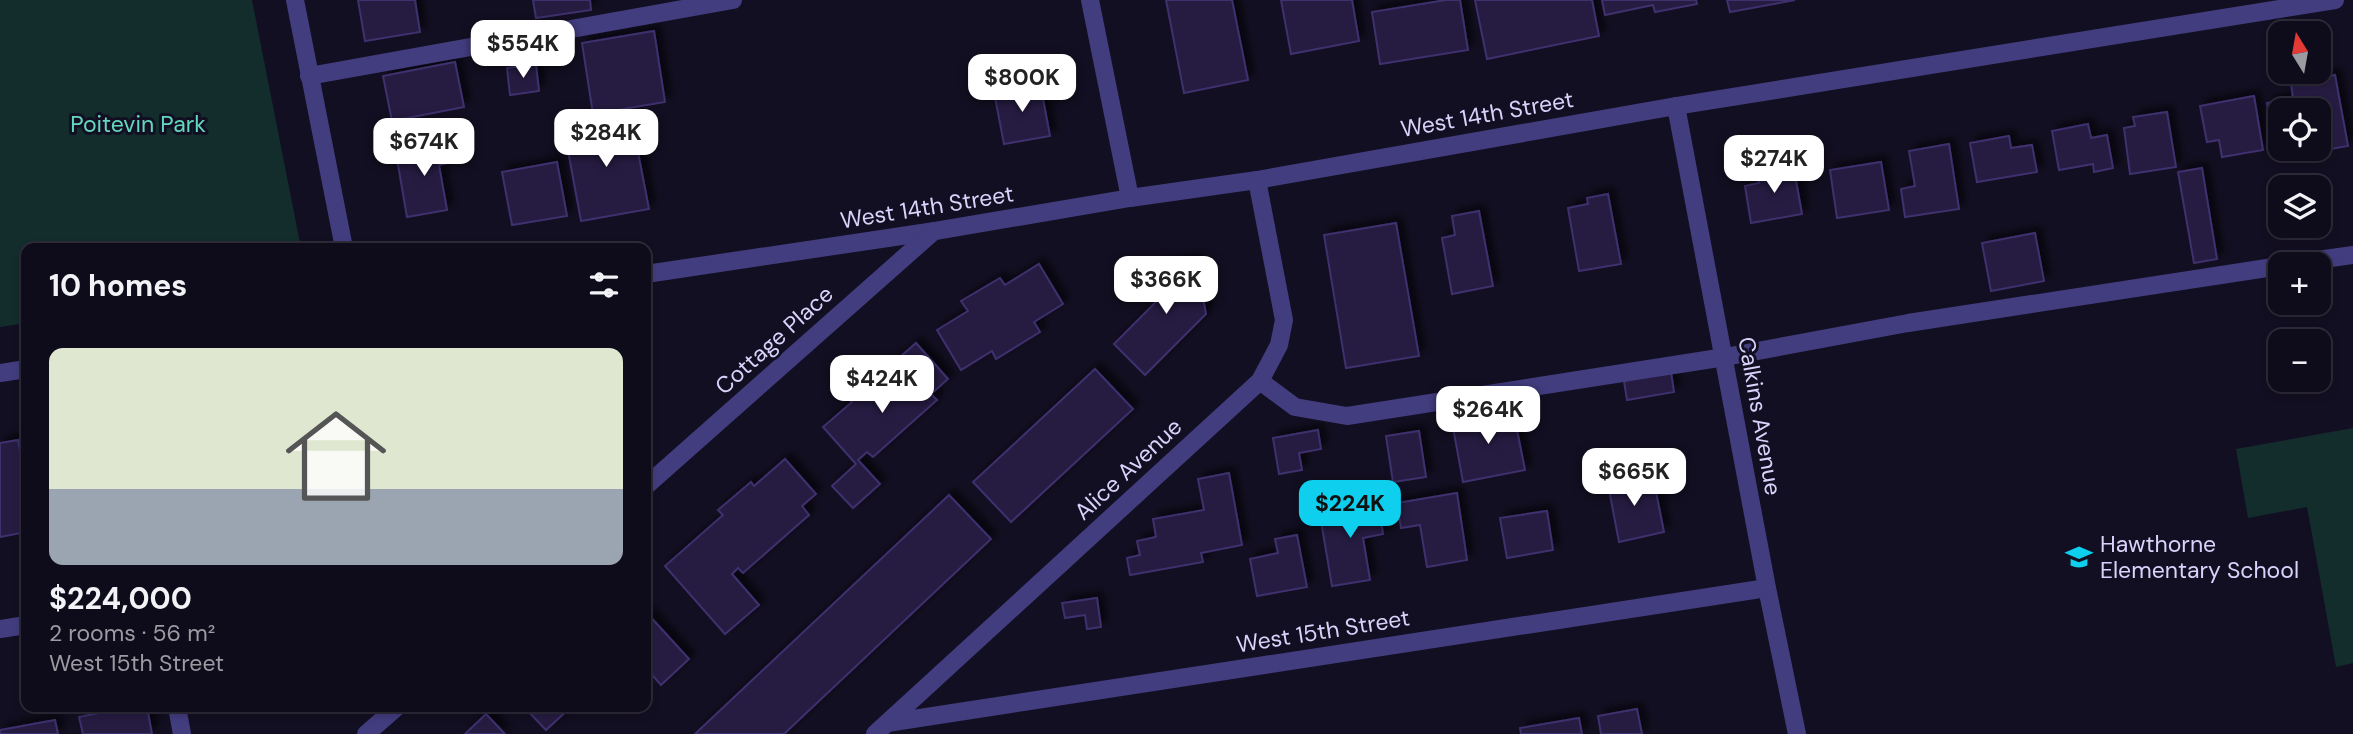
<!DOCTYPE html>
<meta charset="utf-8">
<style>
body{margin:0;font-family:"DM Sans",sans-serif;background:#171423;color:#f1f3f6;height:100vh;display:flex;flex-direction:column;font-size:26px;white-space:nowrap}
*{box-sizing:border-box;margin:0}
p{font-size:23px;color:#9b9ba2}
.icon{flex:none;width:38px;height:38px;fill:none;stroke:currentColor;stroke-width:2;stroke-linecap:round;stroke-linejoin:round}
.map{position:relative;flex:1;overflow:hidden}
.details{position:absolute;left:21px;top:243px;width:630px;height:469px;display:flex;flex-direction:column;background:#0e0b1a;border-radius:14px;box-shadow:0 4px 10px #0003,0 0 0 2px #2e2b39}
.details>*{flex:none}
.needle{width:46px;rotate:349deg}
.fabs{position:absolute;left:2268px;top:21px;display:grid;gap:14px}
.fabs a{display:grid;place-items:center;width:63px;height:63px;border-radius:14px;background:#0e0b1a;box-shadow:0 4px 10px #0003,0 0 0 2px #2e2b39;font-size:35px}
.price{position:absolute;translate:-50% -60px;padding:0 16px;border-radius:14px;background:#fff;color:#222;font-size:23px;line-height:46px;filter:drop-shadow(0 2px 4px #0008)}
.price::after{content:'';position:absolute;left:50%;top:42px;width:21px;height:16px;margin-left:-10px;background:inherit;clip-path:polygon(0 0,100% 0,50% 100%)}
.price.on{background:#0ed0ee;color:#111}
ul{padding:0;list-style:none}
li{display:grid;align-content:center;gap:14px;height:371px;padding:0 28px}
li span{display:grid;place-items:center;height:217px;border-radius:14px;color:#555}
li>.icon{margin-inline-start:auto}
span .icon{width:126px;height:126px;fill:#fffc;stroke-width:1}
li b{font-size:30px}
h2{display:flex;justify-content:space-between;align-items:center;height:84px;padding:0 28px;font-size:30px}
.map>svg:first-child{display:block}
.green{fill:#132c2c}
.building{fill:#251c42;stroke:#3e306d;stroke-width:2;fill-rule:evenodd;filter:url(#shadow)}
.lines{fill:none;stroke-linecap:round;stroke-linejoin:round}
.minor{stroke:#423d7f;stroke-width:18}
.labels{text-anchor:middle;stroke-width:6;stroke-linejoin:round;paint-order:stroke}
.street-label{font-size:23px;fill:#d9d3fc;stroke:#130f22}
.park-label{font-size:23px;fill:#63d8bf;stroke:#130f22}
.poi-label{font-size:23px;fill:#d9d3fc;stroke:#130f22;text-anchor:start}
</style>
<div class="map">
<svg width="2353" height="734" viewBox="0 0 2353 734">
<defs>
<filter id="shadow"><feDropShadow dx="6" dy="-6" stdDeviation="3.5" flood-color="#0009"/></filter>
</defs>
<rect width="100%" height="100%" fill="#130f22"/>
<g class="green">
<path d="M 0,0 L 252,0 L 301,248 L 26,248 L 26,323 L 0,327 Z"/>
<path d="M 2353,428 L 2353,663 L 2336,667 L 2307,507 L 2248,518 L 2236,449 Z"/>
</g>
<g class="building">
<path d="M 358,0 L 415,0 L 420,32 L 365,41 Z"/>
<path d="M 533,0 L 590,0 L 591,10 L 536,18 Z"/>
<path d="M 1166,0 L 1232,0 L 1248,80 L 1184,93 Z"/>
<path d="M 1281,0 L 1352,0 L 1359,41 L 1291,54 Z"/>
<path d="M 1446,0 L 1460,0 L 1468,50 L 1380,64 L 1372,12 Z"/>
<path d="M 1475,0 L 1592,0 L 1599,36 L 1487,59 Z"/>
<path d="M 1602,0 L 1696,0 L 1697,4 L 1655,12 L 1653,5 L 1605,15 Z"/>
<path d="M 1727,0 L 1795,0 L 1730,12 Z"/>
<path d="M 654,31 L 665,102 L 593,114 L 582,43 Z"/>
<path d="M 455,62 L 464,107 L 392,121 L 383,76 Z"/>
<path d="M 536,64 L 539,91 L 510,95 L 507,68 Z"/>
<path d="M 2335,75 L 2348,146 L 2277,158 L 2267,103 L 2293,98 L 2291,83 ZM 2280,110 L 2319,110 L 2319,149 L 2280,149 Z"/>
<path d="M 1040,83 L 1050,136 L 1004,144 L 994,92 Z"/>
<path d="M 2254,96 L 2263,150 L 2222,157 L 2219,140 L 2207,142 L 2200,106 Z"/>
<path d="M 2167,112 L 2176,167 L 2130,174 L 2124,128 L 2135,126 L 2133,117 Z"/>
<path d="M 631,116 L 649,209 L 581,221 L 564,129 Z"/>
<path d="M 2088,124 L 2091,138 L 2107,135 L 2113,168 L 2094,172 L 2093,164 L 2059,170 L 2052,131 Z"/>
<path d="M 2009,136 L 2011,148 L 2032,145 L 2037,172 L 1977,182 L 1970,143 Z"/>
<path d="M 453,143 L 456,161 L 439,165 L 447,210 L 407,217 L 396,153 Z"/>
<path d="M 1949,144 L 1959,209 L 1905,217 L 1901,189 L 1915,186 L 1909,151 Z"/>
<path d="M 557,162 L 567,216 L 512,225 L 502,172 Z"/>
<path d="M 1881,162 L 1889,210 L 1837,218 L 1830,170 Z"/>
<path d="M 1793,164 L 1802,214 L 1751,223 L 1745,186 L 1759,183 L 1756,171 Z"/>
<path d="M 2202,168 L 2217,259 L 2194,263 L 2178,172 Z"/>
<path d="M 1608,194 L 1621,264 L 1579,271 L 1568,208 L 1588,204 L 1587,198 Z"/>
<path d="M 1479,211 L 1493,286 L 1452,294 L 1442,238 L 1455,235 L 1452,216 Z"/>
<path d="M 1396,223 L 1419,356 L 1346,368 L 1324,235 Z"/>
<path d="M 2035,233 L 2044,281 L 1991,291 L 1982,243 Z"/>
<path d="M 1196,260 L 1206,314 L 1145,375 L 1114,344 L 1159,299 L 1153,268 Z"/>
<path d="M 1039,264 L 1063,304 L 1034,322 L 1040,332 L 996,359 L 992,351 L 961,370 L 937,330 L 968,311 L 961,301 L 1000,278 L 1005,285 Z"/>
<path d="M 916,343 L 948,379 L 931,394 L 937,400 L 873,457 L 867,452 L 858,460 L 880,484 L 853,508 L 832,486 L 856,464 L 823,427 L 852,402 L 845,394 L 878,366 L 883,372 Z"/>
<path d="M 1095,369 L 1133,409 L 1011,522 L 973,482 Z"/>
<path d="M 1671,372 L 1674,392 L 1627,400 L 1624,381 Z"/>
<path d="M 1513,410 L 1525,470 L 1463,482 L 1452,422 Z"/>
<path d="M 1318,430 L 1321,449 L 1299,453 L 1302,470 L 1279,474 L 1273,438 Z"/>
<path d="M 1419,431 L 1426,477 L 1393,482 L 1386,436 Z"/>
<path d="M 18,440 L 26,485 L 26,532 L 0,537 L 0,443 Z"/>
<path d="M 785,459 L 816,494 L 802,506 L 809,515 L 743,573 L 738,568 L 732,574 L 759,605 L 725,634 L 665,566 L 723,515 L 718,510 L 751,482 L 754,486 Z"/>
<path d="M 1639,472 L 1642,490 L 1655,487 L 1664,532 L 1619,542 L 1607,479 Z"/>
<path d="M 1229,473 L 1242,545 L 1201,553 L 1203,562 L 1130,575 L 1127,558 L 1140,555 L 1137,541 L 1156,537 L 1153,519 L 1204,510 L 1198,479 Z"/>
<path d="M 1457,493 L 1467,560 L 1427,567 L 1420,525 L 1401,528 L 1397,503 Z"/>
<path d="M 949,495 L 991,539 L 784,734 L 695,734 Z"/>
<path d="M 1378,500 L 1383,534 L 1363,538 L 1370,580 L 1332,586 L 1319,509 Z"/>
<path d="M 1547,511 L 1553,550 L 1507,558 L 1500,518 Z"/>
<path d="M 1297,535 L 1307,587 L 1257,596 L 1250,559 L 1278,553 L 1275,539 Z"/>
<path d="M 1097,598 L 1101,627 L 1087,629 L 1085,615 L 1065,618 L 1062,603 Z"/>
<path d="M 646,612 L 689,659 L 661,685 L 646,668 Z"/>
<path d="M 129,707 L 147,707 L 152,734 L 83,734 L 79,717 Z"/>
<path d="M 524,707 L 571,707 L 546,730 Z"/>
<path d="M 1637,709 L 1642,734 L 1601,734 L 1598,716 Z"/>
<path d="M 486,714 L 505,734 L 465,734 Z"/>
<path d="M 1579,718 L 1582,734 L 1521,734 L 1520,728 Z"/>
<path d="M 55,720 L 58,734 L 0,734 L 0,730 Z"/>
</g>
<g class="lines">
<g class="minor">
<path d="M 295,0 L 344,248"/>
<path d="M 1090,0 L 1130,198"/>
<path d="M 309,76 L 733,0"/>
<path d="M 1676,106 L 1767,588 L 1797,734"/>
<path d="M 2289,264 L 2353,255"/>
<path d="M 646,274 L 935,231 L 1130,198 L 1257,180 L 1676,106 L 2335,0"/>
<path d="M 0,373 L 26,369"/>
<path d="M 1260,381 L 1295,407 L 1347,416 L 1725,357 L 1908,323 L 2280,266"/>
<path d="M 646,486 L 934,231"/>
<path d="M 0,629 L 26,625"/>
<path d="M 177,707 L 182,734"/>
<path d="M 887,723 L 1767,588"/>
<path d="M 366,734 L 397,707"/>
<path d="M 875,734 L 1260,381 L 1279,345 L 1284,320 L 1257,180"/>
</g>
</g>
<defs>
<g id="school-bare" transform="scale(2.1)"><path d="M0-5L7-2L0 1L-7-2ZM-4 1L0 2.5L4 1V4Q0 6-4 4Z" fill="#0ed0ee" stroke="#130f22" stroke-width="2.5" paint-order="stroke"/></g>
</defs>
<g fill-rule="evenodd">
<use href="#school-bare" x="2079" y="557"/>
</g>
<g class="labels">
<g class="street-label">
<text transform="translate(1487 114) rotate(-10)" y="8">West 14th Street</text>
<text transform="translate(927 207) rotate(-9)" y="8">West 14th Street</text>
<text transform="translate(774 340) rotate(-42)" y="8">Cottage Place</text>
<text transform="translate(1760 416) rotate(80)" y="8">Calkins Avenue</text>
<text transform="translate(1128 469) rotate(-43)" y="8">Alice Avenue</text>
<text transform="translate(1323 631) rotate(-9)" y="8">West 15th Street</text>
</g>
<g class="park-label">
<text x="138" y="132">Poitevin Park</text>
</g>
<g class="poi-label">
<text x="2100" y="552">Hawthorne<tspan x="2100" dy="26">Elementary School</tspan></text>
</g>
</g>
</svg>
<div class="fabs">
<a><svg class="needle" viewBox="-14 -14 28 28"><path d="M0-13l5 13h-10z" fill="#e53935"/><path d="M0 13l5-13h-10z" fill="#9b9ba2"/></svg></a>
<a><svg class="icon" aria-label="locate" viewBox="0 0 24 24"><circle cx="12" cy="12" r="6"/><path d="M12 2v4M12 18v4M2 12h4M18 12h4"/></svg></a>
<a><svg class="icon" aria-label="layers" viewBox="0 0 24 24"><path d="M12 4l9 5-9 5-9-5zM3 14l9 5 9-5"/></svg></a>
<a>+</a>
<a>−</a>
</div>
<b class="price" style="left:523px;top:80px">$554K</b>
<b class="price" style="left:1022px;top:114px">$800K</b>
<b class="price" style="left:606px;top:169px">$284K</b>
<b class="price" style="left:424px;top:178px">$674K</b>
<b class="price" style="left:1774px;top:195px">$274K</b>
<b class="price" style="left:1166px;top:316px">$366K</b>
<b class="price" style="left:882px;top:415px">$424K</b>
<b class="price" style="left:1488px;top:446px">$264K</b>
<b class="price" style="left:1634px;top:508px">$665K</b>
<b class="price on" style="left:1350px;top:540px">$224K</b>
<section class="details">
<h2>10 homes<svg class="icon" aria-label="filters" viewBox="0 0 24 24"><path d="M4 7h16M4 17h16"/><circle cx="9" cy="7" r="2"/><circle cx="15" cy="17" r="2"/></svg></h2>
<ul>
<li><span style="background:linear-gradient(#dfe7d0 65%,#9aa5b1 0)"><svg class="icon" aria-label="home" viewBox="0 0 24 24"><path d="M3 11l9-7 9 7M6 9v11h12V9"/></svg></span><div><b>$224,000</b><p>2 rooms · 56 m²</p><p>West 15th Street</p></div></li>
</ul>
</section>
</div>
